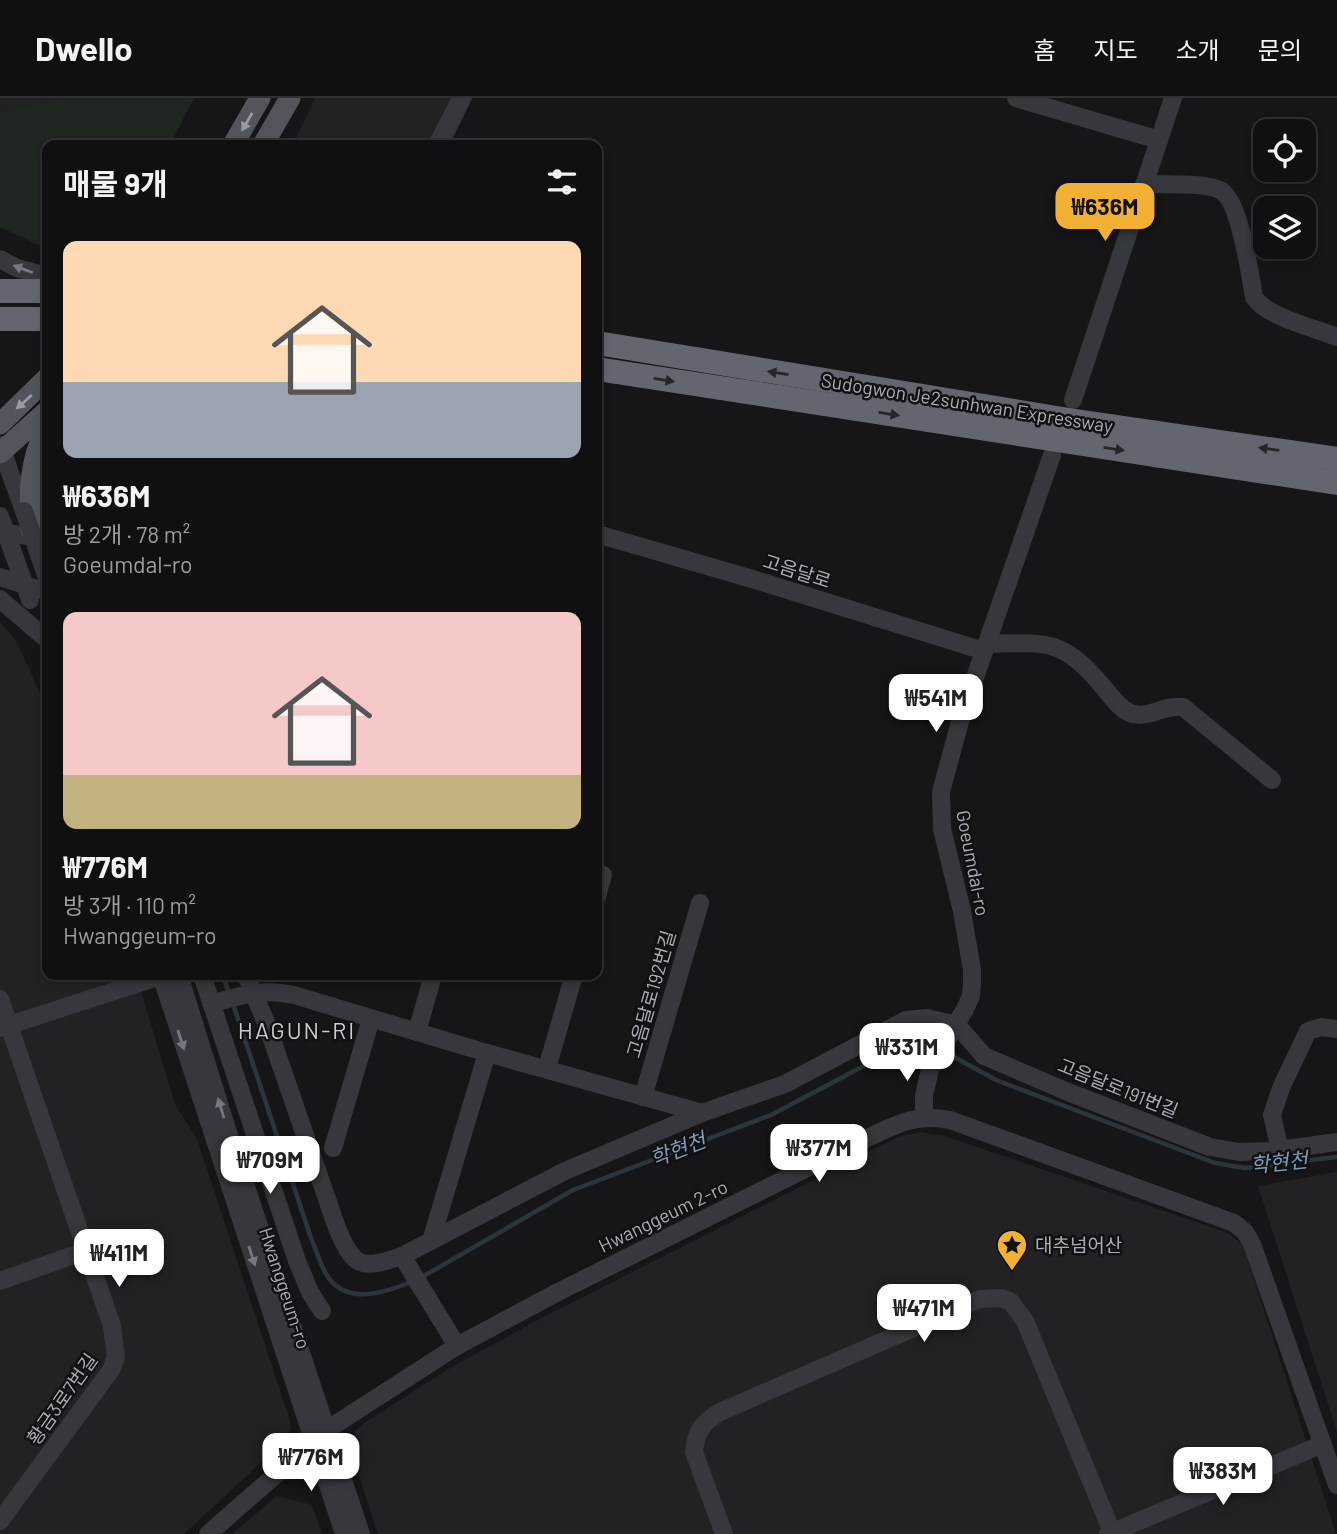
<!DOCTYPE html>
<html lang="ko">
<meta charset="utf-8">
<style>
body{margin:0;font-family:Barlow,"Noto Sans KR",sans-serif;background:#19191b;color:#f1f3f6;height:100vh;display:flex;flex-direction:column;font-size:26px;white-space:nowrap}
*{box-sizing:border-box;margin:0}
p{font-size:23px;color:#9c9d9f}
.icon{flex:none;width:38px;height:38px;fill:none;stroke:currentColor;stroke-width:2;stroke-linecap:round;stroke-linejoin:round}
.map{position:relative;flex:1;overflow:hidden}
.panel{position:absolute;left:42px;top:42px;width:560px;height:840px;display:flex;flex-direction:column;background:#101012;border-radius:14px;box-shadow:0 4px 10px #0003,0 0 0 2px #303032}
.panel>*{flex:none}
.controls{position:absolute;left:1253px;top:21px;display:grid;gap:14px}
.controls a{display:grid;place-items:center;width:63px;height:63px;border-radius:14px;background:#101012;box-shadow:0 4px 10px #0003,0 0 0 2px #303032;font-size:35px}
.price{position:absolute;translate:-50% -60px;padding:0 16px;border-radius:14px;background:#fff;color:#222;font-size:23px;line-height:46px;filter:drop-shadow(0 2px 4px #0008)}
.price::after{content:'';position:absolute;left:50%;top:42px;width:21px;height:16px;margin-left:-10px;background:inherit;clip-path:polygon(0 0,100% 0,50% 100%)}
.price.selected{background:#f2b134;color:#111}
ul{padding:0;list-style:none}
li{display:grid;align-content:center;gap:14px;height:371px;padding:0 21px}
li span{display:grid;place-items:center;height:217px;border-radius:14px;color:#555}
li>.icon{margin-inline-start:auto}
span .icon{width:126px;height:126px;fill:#fffc;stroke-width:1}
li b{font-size:30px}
h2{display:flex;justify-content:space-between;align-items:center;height:84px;padding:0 21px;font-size:30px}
header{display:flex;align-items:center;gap:42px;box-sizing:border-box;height:98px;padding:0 35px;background:#101012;border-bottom:2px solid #303032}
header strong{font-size:33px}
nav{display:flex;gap:38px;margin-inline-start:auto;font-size:24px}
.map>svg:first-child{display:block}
.built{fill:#222225}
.green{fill:#1e261f}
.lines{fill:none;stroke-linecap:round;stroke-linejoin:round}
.stream{stroke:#2c353c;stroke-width:4.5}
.minor{stroke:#37383d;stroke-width:18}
.major{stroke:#53555c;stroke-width:21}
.highway{stroke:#63666e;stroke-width:24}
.minor-bridge{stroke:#37383d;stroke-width:18}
.highway-bridge{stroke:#63666e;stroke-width:24}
.oneway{fill:#979ba6}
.oneway2{fill:#757881}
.oneway3{fill:#26262a}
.labels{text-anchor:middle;stroke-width:5;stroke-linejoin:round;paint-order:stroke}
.street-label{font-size:19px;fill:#a8adb8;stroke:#111113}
.poi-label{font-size:19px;fill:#a8adb8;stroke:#111113;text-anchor:start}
.water-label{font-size:21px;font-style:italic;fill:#7f9bb3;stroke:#111113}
.quarter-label{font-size:23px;letter-spacing:2px;fill:#c9ccd4;stroke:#111113}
</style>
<header>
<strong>Dwello</strong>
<nav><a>홈</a><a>지도</a><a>소개</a><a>문의</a></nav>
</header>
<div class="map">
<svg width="1337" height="1436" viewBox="0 0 1337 1436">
<rect width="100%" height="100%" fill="#161618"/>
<g class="built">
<path d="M 0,0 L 61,0 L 0,14 Z"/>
<path d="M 315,0 L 451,0 L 427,47 L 293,47 Z"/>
<path d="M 0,524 L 17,544 L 47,611 L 47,877 L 136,877 L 175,1006 L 197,1041 L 290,1323 L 291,1331 L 282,1345 L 184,1436 L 0,1436 Z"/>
<path d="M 920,1034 L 945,1038 L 1214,1130 L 1228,1135 L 1237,1142 L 1244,1150 L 1336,1436 L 378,1436 L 351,1354 L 351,1343 L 356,1332 L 367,1323 L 455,1267 L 538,1222 L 898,1039 Z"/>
<path d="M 1337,1074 L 1337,1334 L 1258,1088 Z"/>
<path d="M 277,1398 L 312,1407 L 322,1436 L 232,1436 Z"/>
</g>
<path class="green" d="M 61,0 L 194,0 L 170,47 L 47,47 L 47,151 L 0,129 L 0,14 Z"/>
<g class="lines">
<g class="stream">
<path d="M 447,47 L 470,0"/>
<path d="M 223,877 L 229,895"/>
<path d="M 232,903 L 311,1140 C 316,1152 320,1165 326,1176 C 345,1208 384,1195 411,1184"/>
<path d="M 945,954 L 996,982 L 1215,1065 L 1245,1070 L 1337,1059"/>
<path d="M 422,1179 L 573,1092 L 771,1017 L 909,944 L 921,943 L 938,949"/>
</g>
<g class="minor">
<path d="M 1016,0 L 1159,42"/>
<path d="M 437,47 L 461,0"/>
<path d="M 1144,86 C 1165,87 1202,84 1220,92 C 1240,101 1250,178 1254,199 C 1266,219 1315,230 1337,239"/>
<path d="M 0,161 L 17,170 L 47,178"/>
<path d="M 1073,302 L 1173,0"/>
<path d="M 0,347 L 24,413"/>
<path d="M 0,434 L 47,441"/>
<path d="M 597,436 L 749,480 L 984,553"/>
<path d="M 0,479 L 47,494"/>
<path d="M 0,501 L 44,539"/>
<path d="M 987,546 C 1042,545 1061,539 1099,584 C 1108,594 1117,609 1130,615 C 1148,622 1164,606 1183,609 L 1272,682"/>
<path d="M 597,798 L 603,777"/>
<path d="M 161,877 L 344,1436"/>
<path d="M 179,877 L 226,1028 L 361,1436"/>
<path d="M 202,877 L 297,1163 L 310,1194 L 322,1213"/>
<path d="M 246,877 L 267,927 L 337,1130 C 354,1170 361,1172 402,1158 L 457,1248"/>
<path d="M 0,901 L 112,1228 L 116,1259 L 111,1272 L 0,1423"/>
<path d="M 211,906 C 242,897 262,890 294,897 L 487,955 L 702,1015 L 785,986 L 906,922 L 927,920 L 957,927 L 984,958 L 1068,994 L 1210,1049 L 1239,1054 L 1273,1053 L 1337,1044"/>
<path d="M 0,930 L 164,877"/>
<path d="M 417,934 L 433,877"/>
<path d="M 547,970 L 574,877"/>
<path d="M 643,999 L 700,805"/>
<path d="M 924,1018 L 924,998 L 930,971 L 965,911 L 971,898 L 972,885 L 972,872 L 962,813 L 942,731 L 941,694 L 961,620 L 1052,357"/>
<path d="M 333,1050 L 371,921"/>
<path d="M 1280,1052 L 1272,1017 L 1281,990 L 1308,933 L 1321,929 L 1337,931"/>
<path d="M 431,1143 L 487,955"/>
<path d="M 402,1158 L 565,1073 L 702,1015"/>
<path d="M 0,1183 L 85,1153"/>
<path d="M 208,1436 L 328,1331 L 457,1248 L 558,1194 L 865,1041 C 896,1027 914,1015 950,1022 L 1234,1125 L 1245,1134 L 1252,1146 L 1337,1387"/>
<path d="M 724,1436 L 694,1354 C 696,1333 703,1324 720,1314 L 980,1201 L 1002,1200 L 1011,1204 L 1025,1223 L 1112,1434"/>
<path d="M 1108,1436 L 1323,1346"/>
</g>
<g class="major">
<path d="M 233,47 L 260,0"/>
<path d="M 263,47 L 290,0"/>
<path d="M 0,326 L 47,280"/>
<path d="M 0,355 L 47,313"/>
<path d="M 31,432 C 29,395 29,363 47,329"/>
</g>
<g class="highway">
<path d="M 0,193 L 47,193"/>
<path d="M 597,245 L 1069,322 L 1337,361"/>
<path d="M 597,271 L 1337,385"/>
</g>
<g class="minor-bridge">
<path d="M 24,413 L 47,480"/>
<path d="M 0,418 L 30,502"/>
</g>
<path class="highway-bridge" d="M 0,221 L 47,221"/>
</g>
<defs><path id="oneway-solid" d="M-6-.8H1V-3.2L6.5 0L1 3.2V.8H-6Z" transform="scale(1.75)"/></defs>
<g class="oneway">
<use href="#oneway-solid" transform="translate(247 24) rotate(120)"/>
<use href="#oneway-solid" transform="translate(24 304) rotate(138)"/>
</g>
<g class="oneway2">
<use href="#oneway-solid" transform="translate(23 171) rotate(-159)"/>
<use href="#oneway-solid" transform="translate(181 942) rotate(72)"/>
<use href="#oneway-solid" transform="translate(221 1010) rotate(-107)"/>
<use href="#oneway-solid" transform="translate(252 1158) rotate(72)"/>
</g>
<g class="oneway3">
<use href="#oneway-solid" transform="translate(778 275) rotate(-171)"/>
<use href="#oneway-solid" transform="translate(664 282) rotate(9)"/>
<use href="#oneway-solid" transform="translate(889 316) rotate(9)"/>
<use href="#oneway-solid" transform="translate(1114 351) rotate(9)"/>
<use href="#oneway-solid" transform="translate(1269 351) rotate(-172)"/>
</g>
<defs>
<g id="sight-pin" transform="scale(1.575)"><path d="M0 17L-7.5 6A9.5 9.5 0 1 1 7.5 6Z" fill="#f2b134" stroke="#111113"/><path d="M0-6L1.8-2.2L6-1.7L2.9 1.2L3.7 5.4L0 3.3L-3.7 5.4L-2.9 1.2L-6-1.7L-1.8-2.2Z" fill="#111"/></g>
</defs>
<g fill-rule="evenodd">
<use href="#sight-pin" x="1012" y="1147"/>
</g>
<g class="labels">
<g class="street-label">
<text transform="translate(967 305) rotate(9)" y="7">Sudogwon Je2sunhwan Expressway</text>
<text transform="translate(797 473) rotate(18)" y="7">고음달로</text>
<text transform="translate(973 765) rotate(79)" y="7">Goeumdal-ro</text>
<text transform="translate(651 896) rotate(-74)" y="7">고음달로192번길</text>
<text transform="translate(1118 990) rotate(22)" y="7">고음달로191번길</text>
<text transform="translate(663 1118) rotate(-26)" y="7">Hwanggeum 2-ro</text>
<text transform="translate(285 1190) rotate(72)" y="7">Hwanggeum-ro</text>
<text transform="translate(62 1301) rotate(-55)" y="7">황금3로7번길</text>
</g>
<g class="poi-label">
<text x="1035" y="1154">대추넘어산</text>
</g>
<g class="water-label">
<text transform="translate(678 1052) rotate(-21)" y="7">학현천</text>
<text transform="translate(1279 1065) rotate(-6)" y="7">학현천</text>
</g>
<g class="quarter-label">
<text x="297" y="941">HAGUN-RI</text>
</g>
</g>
</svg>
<div class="controls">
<a><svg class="icon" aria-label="locate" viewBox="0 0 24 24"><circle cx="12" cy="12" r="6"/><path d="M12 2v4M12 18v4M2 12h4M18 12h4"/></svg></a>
<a><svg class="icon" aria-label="layers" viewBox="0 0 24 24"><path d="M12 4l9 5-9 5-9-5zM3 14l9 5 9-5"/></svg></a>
</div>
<b class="price selected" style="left:1105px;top:145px">₩636M</b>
<b class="price" style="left:936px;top:636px">₩541M</b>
<b class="price" style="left:907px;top:985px">₩331M</b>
<b class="price" style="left:819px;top:1086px">₩377M</b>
<b class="price" style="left:270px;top:1098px">₩709M</b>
<b class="price" style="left:119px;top:1191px">₩411M</b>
<b class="price" style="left:924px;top:1246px">₩471M</b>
<b class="price" style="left:311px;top:1395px">₩776M</b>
<b class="price" style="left:1223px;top:1409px">₩383M</b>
<section class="panel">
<h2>매물 9개<svg class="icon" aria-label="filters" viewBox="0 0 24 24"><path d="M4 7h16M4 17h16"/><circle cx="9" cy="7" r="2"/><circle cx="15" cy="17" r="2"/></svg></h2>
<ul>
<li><span style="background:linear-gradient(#ffd9b3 65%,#9aa5b1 0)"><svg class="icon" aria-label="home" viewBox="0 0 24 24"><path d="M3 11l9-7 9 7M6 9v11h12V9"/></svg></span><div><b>₩636M</b><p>방 2개 · 78 m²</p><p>Goeumdal-ro</p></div></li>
<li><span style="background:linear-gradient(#f6c9c9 75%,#c2b280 0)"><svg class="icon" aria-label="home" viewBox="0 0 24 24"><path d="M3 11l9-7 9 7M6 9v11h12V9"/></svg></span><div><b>₩776M</b><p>방 3개 · 110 m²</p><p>Hwanggeum-ro</p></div></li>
</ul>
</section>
</div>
